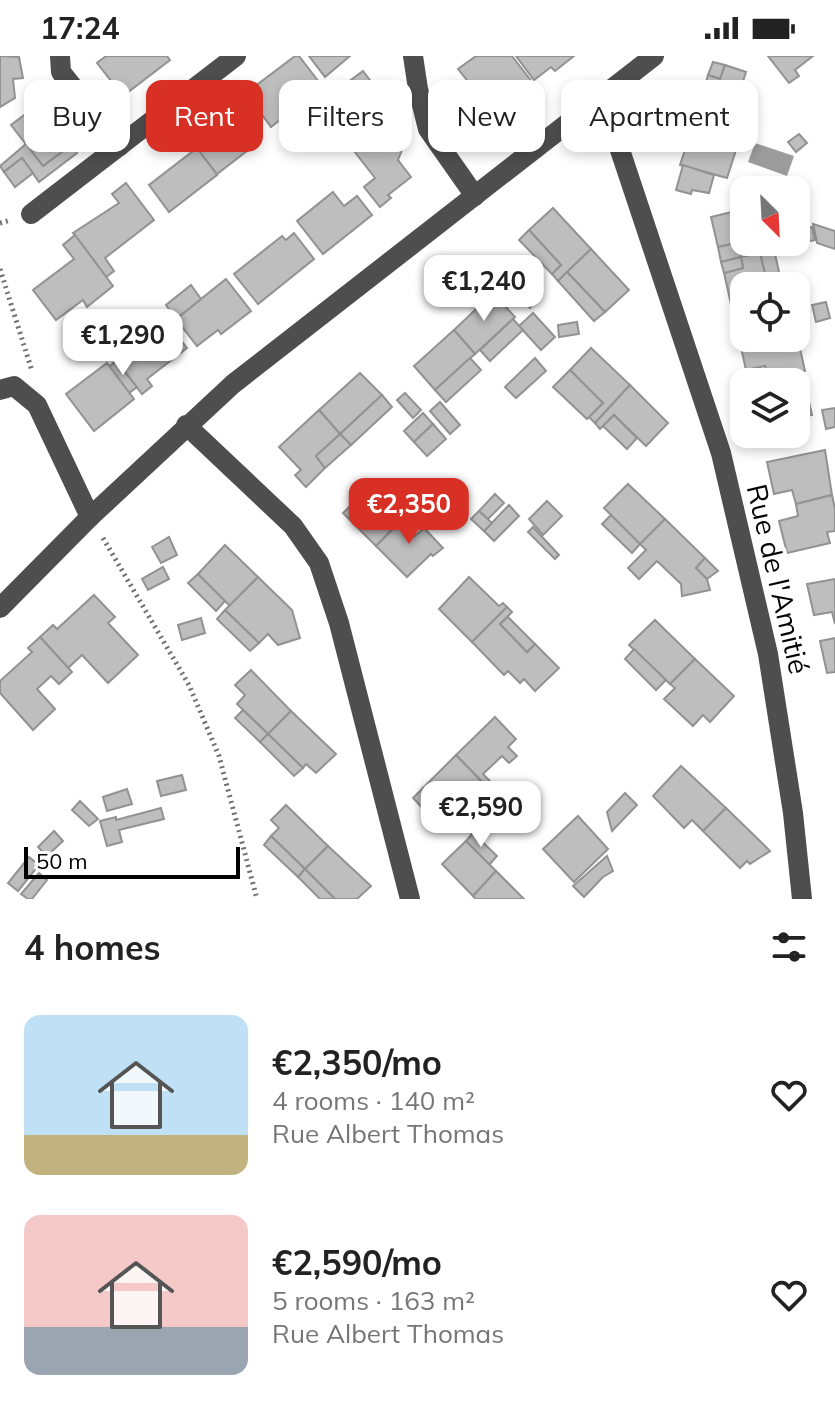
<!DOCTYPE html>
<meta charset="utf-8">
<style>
body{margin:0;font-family:Mulish,sans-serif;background:#f6f6f6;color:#222;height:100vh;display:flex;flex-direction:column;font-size:30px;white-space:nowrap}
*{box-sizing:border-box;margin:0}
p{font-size:26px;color:#767676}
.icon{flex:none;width:44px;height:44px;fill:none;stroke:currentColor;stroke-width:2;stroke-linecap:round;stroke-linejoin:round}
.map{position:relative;height:843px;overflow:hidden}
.side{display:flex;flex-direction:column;background:#fff;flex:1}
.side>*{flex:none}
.hud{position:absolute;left:24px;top:24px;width:788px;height:72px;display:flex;gap:16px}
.needle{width:52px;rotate:156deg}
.fabs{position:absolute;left:730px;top:120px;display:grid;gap:16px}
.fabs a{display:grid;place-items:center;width:80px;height:80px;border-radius:16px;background:#fff;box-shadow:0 4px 12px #0003;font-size:40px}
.scale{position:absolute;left:24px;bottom:20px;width:216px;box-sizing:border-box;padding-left:8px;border:4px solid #000;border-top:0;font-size:22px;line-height:28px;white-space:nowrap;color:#000;-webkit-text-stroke:6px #fff;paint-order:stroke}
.price{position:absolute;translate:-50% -68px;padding:0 18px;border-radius:16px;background:#fff;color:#222;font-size:26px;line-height:52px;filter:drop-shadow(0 2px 4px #0008)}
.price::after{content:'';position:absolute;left:50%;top:48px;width:24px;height:18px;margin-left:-12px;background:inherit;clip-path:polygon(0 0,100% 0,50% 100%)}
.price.selected{background:#d93025;color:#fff}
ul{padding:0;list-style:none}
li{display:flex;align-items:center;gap:24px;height:200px;padding:0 24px}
li span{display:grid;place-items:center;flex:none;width:224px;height:160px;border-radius:16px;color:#555}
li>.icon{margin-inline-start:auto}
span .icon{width:96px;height:96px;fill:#fffc;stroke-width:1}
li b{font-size:34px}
h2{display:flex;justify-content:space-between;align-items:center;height:96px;padding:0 24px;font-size:34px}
.tag{padding:0 28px;border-radius:16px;background:#fff;box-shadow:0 4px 12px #0003;font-size:28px;line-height:72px}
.tag.selected{background:#d93025;color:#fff}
.status{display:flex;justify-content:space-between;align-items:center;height:56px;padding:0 40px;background:#fff;direction:ltr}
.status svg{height:22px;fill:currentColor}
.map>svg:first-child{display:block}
.water{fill:#9c9c9c}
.building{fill:#bebebe;stroke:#929292;stroke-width:2}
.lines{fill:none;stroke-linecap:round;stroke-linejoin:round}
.path{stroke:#707070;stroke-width:5;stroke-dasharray:2 4;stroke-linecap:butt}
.minor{stroke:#4e4e4e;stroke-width:20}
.labels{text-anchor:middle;stroke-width:8;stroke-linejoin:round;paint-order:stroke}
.street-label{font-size:28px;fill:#000;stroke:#fff}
</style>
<div class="status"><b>17:24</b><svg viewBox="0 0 49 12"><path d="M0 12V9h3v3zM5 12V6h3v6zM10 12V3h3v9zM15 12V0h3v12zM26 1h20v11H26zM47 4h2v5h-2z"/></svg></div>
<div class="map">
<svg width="835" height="843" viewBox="0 0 835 843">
<rect width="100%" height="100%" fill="#fff"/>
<path class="water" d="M 755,87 L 794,100 L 787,120 L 748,106 Z"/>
<g class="building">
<path d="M 0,0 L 19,1 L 23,22 L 13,23 L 15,42 L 0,51 Z"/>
<path d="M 106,0 L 167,0 L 170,4 L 123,40 L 97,7 Z"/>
<path d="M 295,0 L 299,0 L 322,30 L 271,71 L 246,37 Z"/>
<path d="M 309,0 L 350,0 L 325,21 Z"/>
<path d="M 476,0 L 512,0 L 536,31 L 525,39 L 522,36 L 497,56 L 481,35 L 478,38 L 458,13 Z"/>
<path d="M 516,0 L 574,0 L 555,15 L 551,11 L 534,24 Z"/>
<path d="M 768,0 L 813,0 L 795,14 L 799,20 L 789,27 Z"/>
<path d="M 713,6 L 725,9 L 720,23 L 708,19 Z"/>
<path d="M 725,9 L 746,16 L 731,63 L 747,68 L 744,80 L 706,68 L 710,57 L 698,53 L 708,19 L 720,23 Z"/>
<path d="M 363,15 L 378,35 L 353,53 L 339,33 Z"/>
<path d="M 332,31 L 345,48 L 333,57 L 321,40 Z"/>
<path d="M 40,47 L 55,67 L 50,71 L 35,51 Z"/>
<path d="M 35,51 L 50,71 L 55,67 L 63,78 L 58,82 L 66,93 L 43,110 L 11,69 Z"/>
<path d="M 239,59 L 260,85 L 217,118 L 199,95 L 209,88 L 207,85 Z"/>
<path d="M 706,68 L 736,78 L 733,89 L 737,91 L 727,122 L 680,109 L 691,75 L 703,79 Z"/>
<path d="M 381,73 L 396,93 L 399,90 L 402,94 L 398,104 L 411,121 L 388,139 L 391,142 L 380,151 L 364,131 L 375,122 L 354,95 Z"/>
<path d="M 63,78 L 77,97 L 39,126 L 22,102 L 4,116 L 0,110 L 26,88 L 43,110 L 66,93 L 58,82 Z"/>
<path d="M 799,78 L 807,87 L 796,96 L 788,86 Z"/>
<path d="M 197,92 L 217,119 L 169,156 L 149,129 Z"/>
<path d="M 22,102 L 33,117 L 15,131 L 4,116 Z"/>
<path d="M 683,109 L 714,119 L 709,137 L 692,134 L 691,138 L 676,134 Z"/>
<path d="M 126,127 L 154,164 L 105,202 L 114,215 L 106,221 L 73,177 L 119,147 L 112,138 Z"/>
<path d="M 333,136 L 344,150 L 357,140 L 372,159 L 323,198 L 297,165 Z"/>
<path d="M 553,152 L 591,193 L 558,225 L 552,218 L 561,209 L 529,174 Z"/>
<path d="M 744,153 L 744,186 L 758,186 L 760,197 L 741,201 L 737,187 L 718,191 L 711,161 Z"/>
<path d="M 813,168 L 835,175 L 835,193 L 817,187 Z"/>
<path d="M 812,171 L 815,184 L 801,187 L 798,174 Z"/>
<path d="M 529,174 L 561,209 L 552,218 L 519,184 Z"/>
<path d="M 294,177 L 314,203 L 258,248 L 234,218 L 282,180 L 286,184 Z"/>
<path d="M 75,179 L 113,230 L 87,251 L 83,244 L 56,264 L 33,234 L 74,203 L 63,189 Z"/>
<path d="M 737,187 L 741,201 L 721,206 L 718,191 Z"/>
<path d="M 591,193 L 629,234 L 605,256 L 567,216 Z"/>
<path d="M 774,193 L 782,230 L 768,230 L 760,197 Z"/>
<path d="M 760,197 L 768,230 L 744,230 L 744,246 L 731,248 L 724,217 L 743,212 L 741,201 Z"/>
<path d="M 741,201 L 743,212 L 724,217 L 721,206 Z"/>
<path d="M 512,205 L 542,239 L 530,252 L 498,217 Z"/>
<path d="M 567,216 L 605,256 L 594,265 L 558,225 Z"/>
<path d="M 226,223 L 251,255 L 221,278 L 218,274 L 197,290 L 176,263 Z"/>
<path d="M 191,229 L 201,243 L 176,263 L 166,249 Z"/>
<path d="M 493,237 L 515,261 L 475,298 L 454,274 Z"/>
<path d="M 826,246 L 830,262 L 816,266 L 812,249 Z"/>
<path d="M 533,257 L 555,281 L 541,294 L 519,270 Z"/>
<path d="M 164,263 L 187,292 L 147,323 L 152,330 L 142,338 L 101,284 L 111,276 L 124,294 Z"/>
<path d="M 513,263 L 523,274 L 490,305 L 480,294 Z"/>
<path d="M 577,266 L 579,278 L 559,281 L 558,269 Z"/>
<path d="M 454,274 L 475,298 L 435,334 L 414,310 Z"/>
<path d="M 744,281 L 780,282 L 781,286 L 798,283 L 805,315 L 768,324 L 765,310 L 746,314 L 739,282 Z"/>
<path d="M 591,292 L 630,329 L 595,367 L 589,361 L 603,347 L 570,314 Z"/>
<path d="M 470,302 L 481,314 L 446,346 L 435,334 Z"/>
<path d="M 535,302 L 546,315 L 516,342 L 505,331 Z"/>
<path d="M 116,305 L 137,331 L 129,337 L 109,311 Z"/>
<path d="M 107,307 L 134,343 L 94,375 L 66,338 Z"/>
<path d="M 570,314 L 603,347 L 587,363 L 553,331 Z"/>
<path d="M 802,316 L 804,324 L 769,326 L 768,324 Z"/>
<path d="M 360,317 L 382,339 L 340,378 L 319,354 Z"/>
<path d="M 804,324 L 812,359 L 798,362 L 796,326 Z"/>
<path d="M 630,329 L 668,367 L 646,390 L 614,359 L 600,373 L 595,367 Z"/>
<path d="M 405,337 L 421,354 L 413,362 L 397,344 Z"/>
<path d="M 382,339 L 392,351 L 351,389 L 340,378 Z"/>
<path d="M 440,346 L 460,369 L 450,378 L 430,355 Z"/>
<path d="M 835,352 L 835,371 L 826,373 L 822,354 Z"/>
<path d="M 319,354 L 340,378 L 316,400 L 325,412 L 306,431 L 295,419 L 301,414 L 279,391 Z"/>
<path d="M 423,357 L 433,368 L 414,386 L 404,375 Z"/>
<path d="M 614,359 L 637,382 L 627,393 L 603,370 Z"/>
<path d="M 433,368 L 446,383 L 427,400 L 414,386 Z"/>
<path d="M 340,378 L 351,389 L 325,412 L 316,400 Z"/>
<path d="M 825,394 L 832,439 L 796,448 L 792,434 L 774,438 L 767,406 Z"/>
<path d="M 377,424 L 391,439 L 382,448 L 399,466 L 376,490 L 343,457 Z"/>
<path d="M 628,428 L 665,463 L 640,488 L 604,452 Z"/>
<path d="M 495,438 L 504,447 L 488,463 L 479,455 Z"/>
<path d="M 832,439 L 835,453 L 835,475 L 827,476 L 830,487 L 787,497 L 779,465 L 798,460 L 796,448 Z"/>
<path d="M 547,445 L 562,460 L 543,479 L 529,463 Z"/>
<path d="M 509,449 L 519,460 L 494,485 L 484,475 Z"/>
<path d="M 415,451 L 422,458 L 404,471 L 414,481 L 424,472 L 443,492 L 433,500 L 431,498 L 407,521 L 376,490 Z"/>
<path d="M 479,455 L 492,467 L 484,475 L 471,463 Z"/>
<path d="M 611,459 L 640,488 L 632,497 L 602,468 Z"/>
<path d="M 665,463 L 705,502 L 696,512 L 707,523 L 710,534 L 682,540 L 681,528 L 657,505 L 639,523 L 628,512 L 646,494 L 640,488 Z"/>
<path d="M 533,471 L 559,499 L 555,503 L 528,476 Z"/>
<path d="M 169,481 L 177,499 L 161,507 L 152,491 Z"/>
<path d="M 225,489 L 258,521 L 230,550 L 198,518 Z"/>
<path d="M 705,502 L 718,515 L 707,523 L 696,512 Z"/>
<path d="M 163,511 L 169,523 L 148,534 L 142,523 Z"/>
<path d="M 198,518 L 225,545 L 216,555 L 188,527 Z"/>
<path d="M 258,521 L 292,554 L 300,582 L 278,589 L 268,578 L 259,587 L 225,554 Z"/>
<path d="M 469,521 L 499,550 L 503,547 L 507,551 L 472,586 L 439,553 Z"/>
<path d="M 835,523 L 835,568 L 832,556 L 814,559 L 807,528 Z"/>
<path d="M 94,539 L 115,561 L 108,567 L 138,599 L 108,627 L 82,599 L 68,612 L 40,581 L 53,569 L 57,573 Z"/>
<path d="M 507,551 L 512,556 L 500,568 L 527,596 L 535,588 L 559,612 L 535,635 L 524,623 L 520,627 L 508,615 L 504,619 L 472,586 Z"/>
<path d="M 225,554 L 259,587 L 250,595 L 217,563 Z"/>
<path d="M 508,561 L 535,588 L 527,596 L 500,568 Z"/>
<path d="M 201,562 L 205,577 L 182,584 L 178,569 Z"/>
<path d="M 655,564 L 695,603 L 670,628 L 629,589 Z"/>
<path d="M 40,581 L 72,616 L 59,628 L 51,620 L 37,633 L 55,653 L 33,674 L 0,637 L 0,625 L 32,596 L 28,592 Z"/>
<path d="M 835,582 L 835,616 L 827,617 L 820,585 Z"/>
<path d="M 634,593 L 666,624 L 656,634 L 625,603 Z"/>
<path d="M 695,603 L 734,640 L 710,666 L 703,659 L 693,670 L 664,643 L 675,632 L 670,628 Z"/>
<path d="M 251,614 L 291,655 L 268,678 L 237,648 L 245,639 L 235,629 Z"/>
<path d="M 243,654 L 268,678 L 260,686 L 235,662 Z"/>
<path d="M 291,655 L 336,698 L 316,717 L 306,708 L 303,712 L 268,678 Z"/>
<path d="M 495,661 L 516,683 L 508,691 L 517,700 L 509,707 L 502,700 L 483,718 L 491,726 L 487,731 L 456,699 Z"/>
<path d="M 268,678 L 303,712 L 294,720 L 260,686 Z"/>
<path d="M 456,699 L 487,731 L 482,735 L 474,727 L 447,755 L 423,732 Z"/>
<path d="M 681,710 L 726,752 L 703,775 L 692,764 L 684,772 L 653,740 Z"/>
<path d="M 182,719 L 186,734 L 161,740 L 157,725 Z"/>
<path d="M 474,727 L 482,735 L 455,763 L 447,755 Z"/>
<path d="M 423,732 L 439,747 L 428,758 L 413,742 Z"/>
<path d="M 488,732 L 504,747 L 480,757 L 472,748 Z"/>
<path d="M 127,733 L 132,748 L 107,755 L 103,741 Z"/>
<path d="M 625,737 L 637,749 L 612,775 L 607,756 Z"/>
<path d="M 513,738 L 523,748 L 509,761 L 485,770 L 480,757 L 504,747 Z"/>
<path d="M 80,745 L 98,763 L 89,770 L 72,754 Z"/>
<path d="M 286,749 L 328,790 L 305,813 L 271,780 L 279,772 L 271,764 Z"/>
<path d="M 161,752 L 164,763 L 119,774 L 122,786 L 107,790 L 100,765 L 116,761 L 116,764 Z"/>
<path d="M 726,752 L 763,788 L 770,795 L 750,808 L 747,805 L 740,812 L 703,775 Z"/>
<path d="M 578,760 L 608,793 L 574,826 L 543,793 Z"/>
<path d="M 54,775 L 63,785 L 47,800 L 38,791 Z"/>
<path d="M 473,777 L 497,800 L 489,809 L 466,785 Z"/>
<path d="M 271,780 L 305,813 L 298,821 L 264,789 Z"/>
<path d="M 466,785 L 496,815 L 473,840 L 442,808 Z"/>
<path d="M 328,790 L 371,830 L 357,843 L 335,843 L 305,813 Z"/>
<path d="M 607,800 L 613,815 L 603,821 L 584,841 L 573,830 Z"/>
<path d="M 29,801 L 39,809 L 18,835 L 8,827 Z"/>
<path d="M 305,813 L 335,843 L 320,843 L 298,821 Z"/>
<path d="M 496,815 L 524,843 L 476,843 L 473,840 Z"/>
<path d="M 39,817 L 47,824 L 32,843 L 28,843 L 21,838 Z"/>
</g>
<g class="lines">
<g class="path">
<path d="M 0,167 L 11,164"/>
<path d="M 0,213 L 32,315"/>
<path d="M 103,482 L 189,629 L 219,700 L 257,843"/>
</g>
<g class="minor">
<path d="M 60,0 L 61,16 L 120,90"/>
<path d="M 413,0 L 418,33 L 428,73 L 475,140"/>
<path d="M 602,40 L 721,397 L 768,598 L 793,757 L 802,843"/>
<path d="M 31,158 L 236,0"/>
<path d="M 0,334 L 14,330 L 37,349 L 90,461"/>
<path d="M 186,369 L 293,470 L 319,507 L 339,567 L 410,843"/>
<path d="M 0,552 L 90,461 L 233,328 L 654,0"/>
</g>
</g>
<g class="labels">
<g class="street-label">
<text transform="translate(778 523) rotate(77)" y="10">Rue de l'Amitié</text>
</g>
</g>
</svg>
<div class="fabs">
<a><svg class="needle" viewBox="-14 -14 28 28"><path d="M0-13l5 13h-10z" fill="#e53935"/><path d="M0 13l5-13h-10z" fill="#767676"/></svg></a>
<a><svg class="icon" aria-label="locate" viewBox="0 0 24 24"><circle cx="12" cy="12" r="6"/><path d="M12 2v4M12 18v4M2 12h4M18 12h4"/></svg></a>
<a><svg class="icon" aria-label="layers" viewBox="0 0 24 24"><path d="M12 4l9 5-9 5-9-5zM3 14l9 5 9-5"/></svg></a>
</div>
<div class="scale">50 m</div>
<b class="price" style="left:484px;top:267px">€1,240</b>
<b class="price" style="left:123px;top:321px">€1,290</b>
<b class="price selected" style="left:409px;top:490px">€2,350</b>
<b class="price" style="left:481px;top:793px">€2,590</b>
<div class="hud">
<a class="tag">Buy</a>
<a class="tag selected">Rent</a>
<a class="tag">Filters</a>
<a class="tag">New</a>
<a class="tag">Apartment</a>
</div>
</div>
<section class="side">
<h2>4 homes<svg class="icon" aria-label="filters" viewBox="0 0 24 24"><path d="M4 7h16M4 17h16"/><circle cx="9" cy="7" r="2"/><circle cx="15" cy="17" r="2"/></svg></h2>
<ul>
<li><span style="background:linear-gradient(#bfe0f5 75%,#c2b280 0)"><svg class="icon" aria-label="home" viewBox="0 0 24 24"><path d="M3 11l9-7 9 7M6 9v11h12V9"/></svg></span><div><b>€2,350/mo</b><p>4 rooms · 140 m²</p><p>Rue Albert Thomas</p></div><svg class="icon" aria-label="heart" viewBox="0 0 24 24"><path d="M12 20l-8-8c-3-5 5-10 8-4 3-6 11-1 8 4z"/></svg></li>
<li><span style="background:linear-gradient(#f6c9c9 70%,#9aa5b1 0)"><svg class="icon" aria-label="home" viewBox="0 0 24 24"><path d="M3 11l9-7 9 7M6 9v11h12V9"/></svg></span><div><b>€2,590/mo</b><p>5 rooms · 163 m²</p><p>Rue Albert Thomas</p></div><svg class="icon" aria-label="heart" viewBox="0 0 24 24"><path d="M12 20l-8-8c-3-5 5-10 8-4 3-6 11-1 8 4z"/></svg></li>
</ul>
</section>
